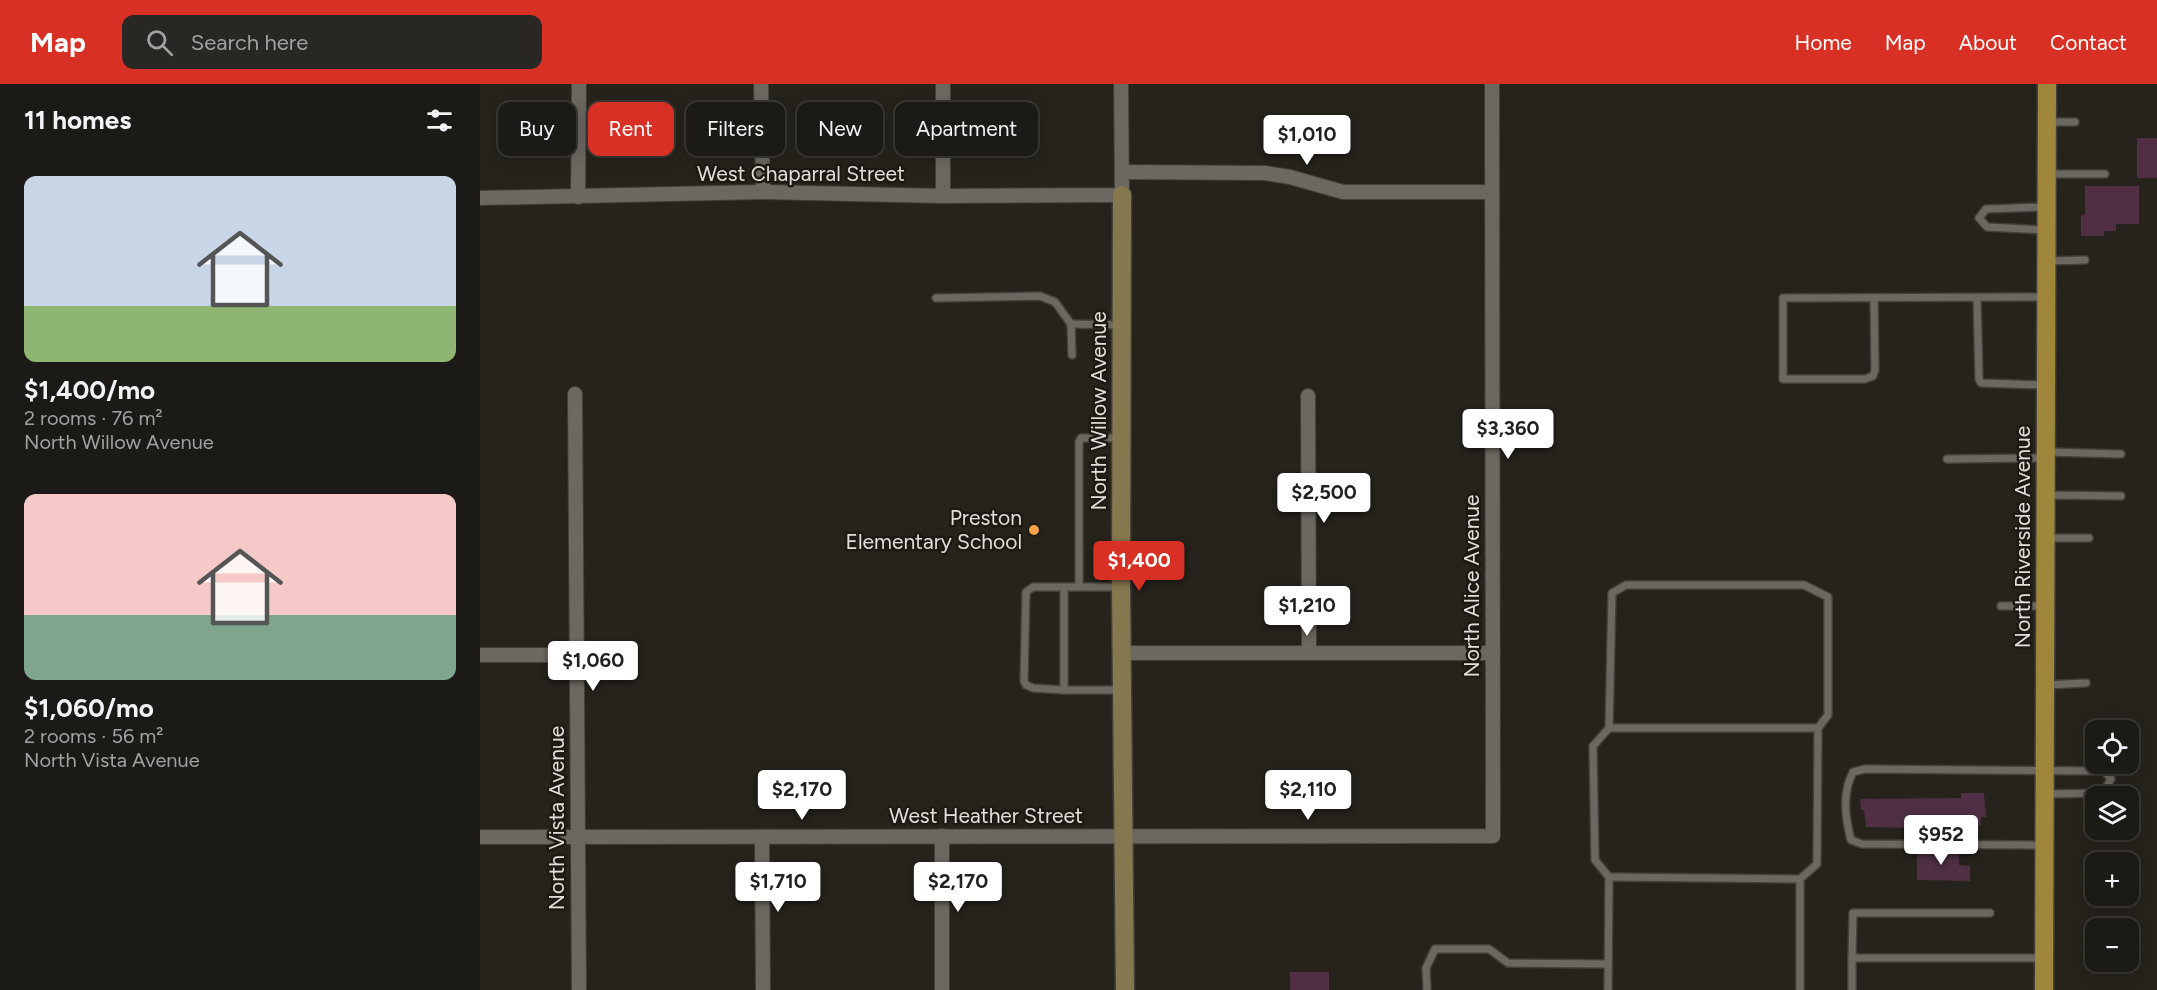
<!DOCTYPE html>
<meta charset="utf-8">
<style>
body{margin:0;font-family:Figtree,sans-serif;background:#292723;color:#f1f3f6;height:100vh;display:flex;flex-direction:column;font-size:22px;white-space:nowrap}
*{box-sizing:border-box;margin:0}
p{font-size:20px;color:#a0a1a1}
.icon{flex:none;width:33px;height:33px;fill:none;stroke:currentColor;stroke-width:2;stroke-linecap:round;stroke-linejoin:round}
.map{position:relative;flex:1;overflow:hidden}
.side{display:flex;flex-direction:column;background:#1c1a16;width:480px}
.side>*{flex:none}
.banner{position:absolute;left:18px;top:18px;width:570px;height:54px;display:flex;gap:12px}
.fabs{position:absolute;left:1605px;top:636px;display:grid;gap:12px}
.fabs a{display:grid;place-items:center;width:54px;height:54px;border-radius:12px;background:#1c1a16;box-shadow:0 3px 15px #0003,0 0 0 2px #3a3835;font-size:30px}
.price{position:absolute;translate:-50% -51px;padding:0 14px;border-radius:6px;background:#fff;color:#222;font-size:20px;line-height:39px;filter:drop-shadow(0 2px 3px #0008)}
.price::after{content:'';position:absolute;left:50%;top:36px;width:18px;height:14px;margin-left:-9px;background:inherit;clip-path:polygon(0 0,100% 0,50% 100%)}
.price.current{background:#d93025;color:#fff}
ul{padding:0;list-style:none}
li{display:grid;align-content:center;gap:12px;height:318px;padding:0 24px}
li span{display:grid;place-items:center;height:186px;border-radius:12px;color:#555}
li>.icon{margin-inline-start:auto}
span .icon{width:108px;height:108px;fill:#fffc;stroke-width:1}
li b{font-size:26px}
h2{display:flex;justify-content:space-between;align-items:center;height:72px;padding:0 24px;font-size:26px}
.pill{padding:0 21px;border-radius:12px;background:#1c1a16;box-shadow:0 3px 15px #0003,0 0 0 2px #3a3835;font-size:21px;line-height:54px}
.pill.current{background:#d93025;color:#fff}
header{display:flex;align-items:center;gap:36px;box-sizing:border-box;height:84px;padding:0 30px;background:#d93025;color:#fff}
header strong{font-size:28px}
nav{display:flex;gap:33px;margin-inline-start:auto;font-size:21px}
.search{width:420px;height:54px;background:#292723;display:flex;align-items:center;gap:15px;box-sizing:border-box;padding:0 21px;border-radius:12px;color:#a0a1a1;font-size:22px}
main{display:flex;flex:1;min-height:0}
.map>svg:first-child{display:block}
.building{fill:#502f45}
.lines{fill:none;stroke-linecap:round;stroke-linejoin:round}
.lane-casing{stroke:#413f3b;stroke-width:10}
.street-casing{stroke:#413f3b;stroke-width:16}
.secondary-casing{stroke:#413f3b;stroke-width:21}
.primary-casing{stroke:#413f3b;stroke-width:21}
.lane{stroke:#6c6861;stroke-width:7}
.street{stroke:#6c6861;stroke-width:14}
.secondary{stroke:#85774e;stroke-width:18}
.primary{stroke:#9e873a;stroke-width:18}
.poi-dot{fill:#f7a148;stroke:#1d1a14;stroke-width:2}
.labels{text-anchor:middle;stroke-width:5;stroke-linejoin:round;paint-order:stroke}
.street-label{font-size:21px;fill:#e1dedb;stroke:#1d1a14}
.poi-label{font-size:21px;fill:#e1dedb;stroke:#1d1a14;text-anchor:end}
</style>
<header>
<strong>Map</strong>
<div class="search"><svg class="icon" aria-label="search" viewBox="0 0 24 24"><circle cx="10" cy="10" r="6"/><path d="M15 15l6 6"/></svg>Search here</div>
<nav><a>Home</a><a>Map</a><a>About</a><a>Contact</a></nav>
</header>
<main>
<section class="side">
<h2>11 homes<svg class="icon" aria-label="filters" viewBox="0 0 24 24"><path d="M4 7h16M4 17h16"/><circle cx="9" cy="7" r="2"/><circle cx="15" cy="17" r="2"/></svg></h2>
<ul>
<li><span style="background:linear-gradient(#c9d6e8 70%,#8fb573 0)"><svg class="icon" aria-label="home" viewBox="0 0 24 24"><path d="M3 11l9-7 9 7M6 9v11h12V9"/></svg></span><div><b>$1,400/mo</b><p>2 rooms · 76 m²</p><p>North Willow Avenue</p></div></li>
<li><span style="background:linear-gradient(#f6c9c9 65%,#7fa58c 0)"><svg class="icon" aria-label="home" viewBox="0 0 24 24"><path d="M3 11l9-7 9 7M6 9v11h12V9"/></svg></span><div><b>$1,060/mo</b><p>2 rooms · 56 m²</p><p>North Vista Avenue</p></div></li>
</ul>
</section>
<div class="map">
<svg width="1677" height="906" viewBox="0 0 1677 906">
<rect width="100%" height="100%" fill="#26231d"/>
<g class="building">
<rect x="1657" y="54" width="20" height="40"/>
<path d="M 1605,102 L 1659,102 L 1659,140 L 1636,140 L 1636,147 L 1624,147 L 1624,152 L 1601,152 L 1601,131 L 1605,131 Z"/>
<path d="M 1481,709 L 1504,709 L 1506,733 L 1501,733 L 1501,742 L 1479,742 L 1479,755 L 1437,755 L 1437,744 L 1386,743 L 1384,726 L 1381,726 L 1380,715 L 1481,714 Z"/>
<path d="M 1437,766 L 1479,766 L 1479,781 L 1490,782 L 1490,797 L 1437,796 Z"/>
<rect x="810" y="888" width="39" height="18"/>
</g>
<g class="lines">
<g class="lane-casing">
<g id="lane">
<path d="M 1567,38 L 1595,38"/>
<path d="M 1567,90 L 1625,90"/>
<path d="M 1564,146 L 1507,143 L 1499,134 L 1506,125 L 1564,123"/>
<path d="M 1567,177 L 1605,176"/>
<path d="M 456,214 L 560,212 L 575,218 L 591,240 L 592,271"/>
<path d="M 1394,214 L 1395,286 L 1393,292 L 1385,295 L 1303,295 L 1303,214 L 1566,213"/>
<path d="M 1497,214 L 1499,295 L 1501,299 L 1565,301"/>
<path d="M 591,240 L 641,241"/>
<path d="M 1568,368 L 1641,370"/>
<path d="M 1467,375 L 1563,374"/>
<path d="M 1566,411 L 1641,412"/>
<path d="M 1568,454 L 1609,454"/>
<path d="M 584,503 L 553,503 L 546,508 L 544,597 L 546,601 L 553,604 L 584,606"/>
<path d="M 599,503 L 599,358 L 601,354 L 639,354"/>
<path d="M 639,503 L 584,503 L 584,606 L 640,606"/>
<path d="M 1521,522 L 1565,522"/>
<path d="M 1566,601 L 1606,599"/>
<path d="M 1564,761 L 1382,760 L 1371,756 C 1365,733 1362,709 1373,688 L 1385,685 L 1624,687 L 1631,695 L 1623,709 L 1567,710"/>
<path d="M 1129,793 L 1320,795"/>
<path d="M 1372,874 L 1373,829 L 1510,829"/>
<path d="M 947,906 L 946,884 L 955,865 L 1009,865 L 1028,879 L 1128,880"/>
<path d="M 1128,906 L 1129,793 L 1115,776 L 1113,662 L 1129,644 L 1132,509 L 1146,501 L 1324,501 L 1348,513 L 1348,631 L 1338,644 L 1129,644"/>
<path d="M 1320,906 L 1320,795 L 1337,780 L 1338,644"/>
<path d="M 1372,906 L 1372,874 L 1563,874"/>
</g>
</g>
<g class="street-casing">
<g id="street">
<path d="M 281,0 L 283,108"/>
<path d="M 463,0 L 463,112"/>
<path d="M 642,88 L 785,89 L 810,93 L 863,108 L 1012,108"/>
<path d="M 98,113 L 99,0"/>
<path d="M 0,114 L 283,108 L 463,112 L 642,111 L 641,0"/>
<path d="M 95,310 L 99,906"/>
<path d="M 828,312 L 829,569"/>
<path d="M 642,569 L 1013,569"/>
<path d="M 0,571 L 97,571"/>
<path d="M 462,752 L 462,906"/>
<path d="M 0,753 L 1013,752 L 1012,0"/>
<path d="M 282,753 L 283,906"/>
</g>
</g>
<g class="secondary-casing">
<path id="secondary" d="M 642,111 L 641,503 L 645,906"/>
</g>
<g class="primary-casing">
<path id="primary" d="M 1564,906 L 1567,0"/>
</g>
<use href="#lane" class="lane"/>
<use href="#street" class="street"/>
<use href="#secondary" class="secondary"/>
<use href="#primary" class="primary"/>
</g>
<circle class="poi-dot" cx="554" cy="446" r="6"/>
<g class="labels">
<g class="street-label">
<text x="321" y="97">West Chaparral Street</text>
<text transform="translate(619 327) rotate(-90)" y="7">North Willow Avenue</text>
<text transform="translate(1543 453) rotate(-90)" y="7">North Riverside Avenue</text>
<text transform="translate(992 502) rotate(-90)" y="7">North Alice Avenue</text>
<text x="506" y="739">West Heather Street</text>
<text transform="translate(77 734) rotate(-90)" y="7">North Vista Avenue</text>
</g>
<g class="poi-label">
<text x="542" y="441">Preston<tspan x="542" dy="24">Elementary School</tspan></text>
</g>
</g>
</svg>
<div class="fabs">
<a><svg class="icon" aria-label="locate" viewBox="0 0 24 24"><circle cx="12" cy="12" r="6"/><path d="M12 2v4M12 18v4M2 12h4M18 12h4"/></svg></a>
<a><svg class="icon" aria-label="layers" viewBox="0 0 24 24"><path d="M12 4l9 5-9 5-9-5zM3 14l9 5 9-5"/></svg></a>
<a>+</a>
<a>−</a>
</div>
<b class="price" style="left:827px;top:82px">$1,010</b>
<b class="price" style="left:1028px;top:376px">$3,360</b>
<b class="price" style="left:844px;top:440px">$2,500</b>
<b class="price current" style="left:659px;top:508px">$1,400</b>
<b class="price" style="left:827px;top:553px">$1,210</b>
<b class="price" style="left:113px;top:608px">$1,060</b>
<b class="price" style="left:322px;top:737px">$2,170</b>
<b class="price" style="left:828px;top:737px">$2,110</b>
<b class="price" style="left:1461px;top:782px">$952</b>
<b class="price" style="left:298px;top:829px">$1,710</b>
<b class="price" style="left:478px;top:829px">$2,170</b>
<div class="banner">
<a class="pill">Buy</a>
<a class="pill current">Rent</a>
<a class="pill">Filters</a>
<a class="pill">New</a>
<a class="pill">Apartment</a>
</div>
</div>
</main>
